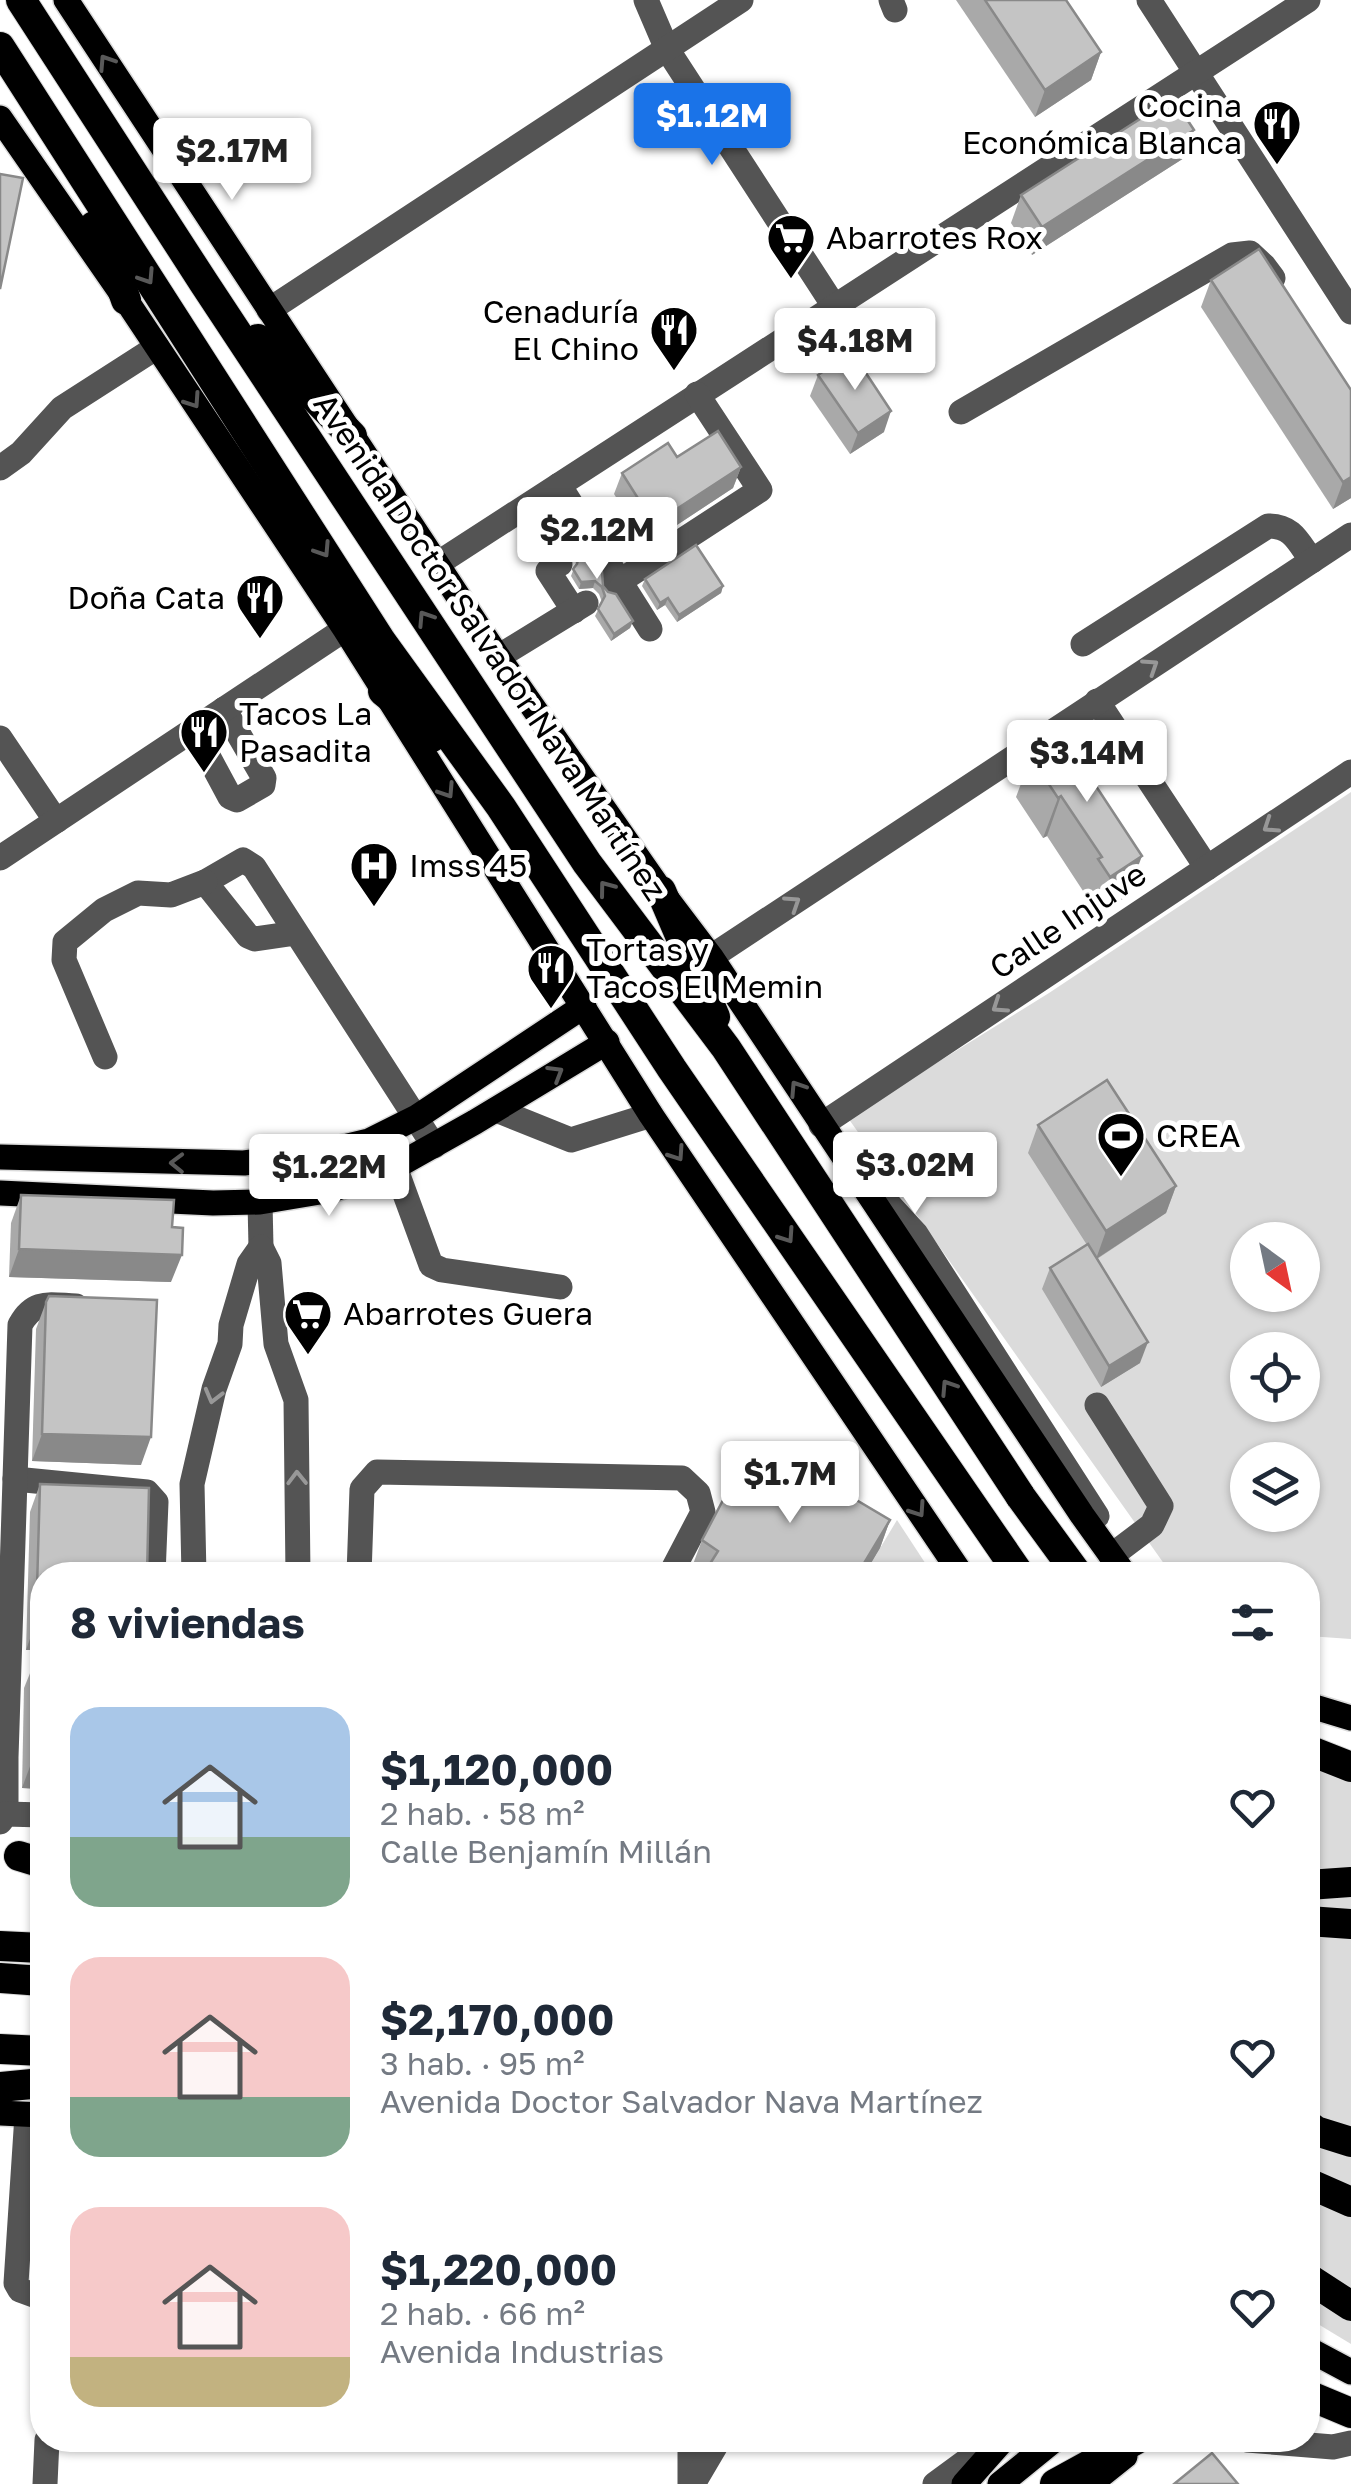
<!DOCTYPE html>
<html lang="es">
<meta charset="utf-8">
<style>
body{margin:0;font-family:"Golos Text",sans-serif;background:#f6f6f7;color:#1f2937;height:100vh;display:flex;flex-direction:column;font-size:38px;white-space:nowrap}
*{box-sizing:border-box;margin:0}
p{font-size:32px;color:#747a83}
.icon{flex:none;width:55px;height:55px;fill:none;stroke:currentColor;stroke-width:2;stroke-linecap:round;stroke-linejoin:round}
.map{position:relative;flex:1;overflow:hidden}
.sheet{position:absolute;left:30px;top:1562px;width:1290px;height:890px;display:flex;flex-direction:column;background:#fff;border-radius:40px;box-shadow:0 2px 8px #0004}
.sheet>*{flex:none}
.needle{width:65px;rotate:147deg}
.tools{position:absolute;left:1230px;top:1222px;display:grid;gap:20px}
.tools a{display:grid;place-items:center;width:90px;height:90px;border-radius:50%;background:#fff;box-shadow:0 2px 8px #0004;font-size:50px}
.price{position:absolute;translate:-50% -85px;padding:0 22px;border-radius:10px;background:#fff;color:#222;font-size:32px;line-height:65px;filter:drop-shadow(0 2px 5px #0008)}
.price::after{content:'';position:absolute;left:50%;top:60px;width:30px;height:22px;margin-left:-15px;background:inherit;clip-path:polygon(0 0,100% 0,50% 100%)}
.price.on{background:#1a73e8;color:#fff}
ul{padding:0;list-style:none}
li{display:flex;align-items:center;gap:30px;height:250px;padding:0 40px}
li span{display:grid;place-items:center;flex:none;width:280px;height:200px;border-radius:30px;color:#555}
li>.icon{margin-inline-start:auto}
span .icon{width:120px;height:120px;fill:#fffc;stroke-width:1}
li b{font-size:42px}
h2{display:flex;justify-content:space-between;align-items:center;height:120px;padding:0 40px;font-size:42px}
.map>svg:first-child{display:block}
.green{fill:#dbdbdb;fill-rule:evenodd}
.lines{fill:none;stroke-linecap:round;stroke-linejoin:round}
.major-casing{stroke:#dbdbdb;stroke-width:28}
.highway-casing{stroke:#dbdbdb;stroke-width:32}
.minor{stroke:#545454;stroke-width:25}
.major{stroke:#000;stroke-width:25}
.highway{stroke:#000;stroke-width:30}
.highway-bridge-casing{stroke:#dbdbdb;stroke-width:32;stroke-linecap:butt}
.highway-bridge{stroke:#000;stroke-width:30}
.wall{fill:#a9a9a9}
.shaded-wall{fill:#898989}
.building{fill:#c4c4c4;stroke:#898989;stroke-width:2.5}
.oneway{stroke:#595959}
.oneway2{stroke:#989898}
.labels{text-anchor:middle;stroke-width:10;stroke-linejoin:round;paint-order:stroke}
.poi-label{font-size:32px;fill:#000;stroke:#fff;text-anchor:start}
.street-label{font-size:32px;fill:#000;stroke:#fff}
</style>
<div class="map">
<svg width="1351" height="2484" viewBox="0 0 1351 2484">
<rect width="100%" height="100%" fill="#fff"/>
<g class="green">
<path d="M 1351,792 L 1351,1639 L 1308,1636 L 1308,1575 L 1172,1575 L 848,1118 L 1049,993 ZM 1248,1240 L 1302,1240 L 1302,1295 L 1248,1295 ZM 1248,1350 L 1302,1350 L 1302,1405 L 1248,1405 ZM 1248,1460 L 1302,1460 L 1302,1515 L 1248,1515 Z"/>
<path d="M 897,1520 L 933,1575 L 864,1575 Z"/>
<path d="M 1308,1741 L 1351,1751 L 1351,2344 L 1308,2318 Z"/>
</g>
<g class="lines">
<g class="major-casing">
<g id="major">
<path d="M 66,0 L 498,657 L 661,891 L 711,957 L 1082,1515 L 1125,1575"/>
<path d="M 0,118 L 126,300 L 345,629 L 651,1115 L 962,1575"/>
<path d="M 0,1157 L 244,1163 L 319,1153 L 369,1141 L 417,1117 L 584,1006"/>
<path d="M 0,1193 L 213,1203 L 260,1202 L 332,1190 L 395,1167 L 475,1122 L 607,1042"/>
<path d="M 1308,1705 L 1351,1718"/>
<path d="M 0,2113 L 42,2115"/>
<path d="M 1308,2349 L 1351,2372"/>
<path d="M 964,2484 L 1003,2440"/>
<path d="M 1000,2484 L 1054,2440"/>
<path d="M 1090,2484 L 1125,2456"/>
</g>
</g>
<g class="highway-casing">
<g id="highway">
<path d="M 21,0 L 204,283 L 587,863 L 726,1048 L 1021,1497"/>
<path d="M 0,47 L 381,641 L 501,807 L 672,1069 L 1020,1575"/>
<path d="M 94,226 L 108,249 L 126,300"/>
<path d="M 258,339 L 352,436"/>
<path d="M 383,691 L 415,717 L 432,737"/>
<path d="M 661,891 L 715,1017"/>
<path d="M 1308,1750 L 1351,1767"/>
<path d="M 19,1856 L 42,1863"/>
<path d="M 1308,1885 L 1351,1882"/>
<path d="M 1308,1921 L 1351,1924"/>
<path d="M 0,1946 L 42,1948"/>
<path d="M 0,1978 L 42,1981"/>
<path d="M 0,2049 L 42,2051"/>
<path d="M 0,2087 L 42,2083"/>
<path d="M 1308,2125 L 1316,2131 L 1351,2142"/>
<path d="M 1308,2183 L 1351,2202"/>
<path d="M 1308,2278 L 1351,2306"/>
<path d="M 1308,2395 L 1351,2413"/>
<path d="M 1055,2484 L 1135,2440"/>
</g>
</g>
<g class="minor">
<path d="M 646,0 L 667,49 L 834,306"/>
<path d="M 891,0 L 895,10"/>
<path d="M 1149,0 L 1351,312"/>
<path d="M 269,310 L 741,0"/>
<path d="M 961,412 L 1232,255 L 1250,253 L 1264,266 L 1273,278"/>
<path d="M 0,468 L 21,453 L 62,408 L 157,347"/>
<path d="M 559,485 L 650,629"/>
<path d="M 437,564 L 1308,0"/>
<path d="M 560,564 L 548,571 L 574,611"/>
<path d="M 614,585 L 760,490 L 697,394"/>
<path d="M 1083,644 L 1268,526 C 1293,526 1298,542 1312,561"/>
<path d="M 498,657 L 586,603"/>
<path d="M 1097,701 L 1207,868"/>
<path d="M 194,730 L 230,797 L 237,800 L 263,785 L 264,778 L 224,709"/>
<path d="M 0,738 L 56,821"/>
<path d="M 0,858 L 345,629"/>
<path d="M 296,933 L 255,939 L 248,936 L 205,882 L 243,860 L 254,867 L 434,1146"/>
<path d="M 711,957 L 1351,535"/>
<path d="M 105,1057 L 64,960 L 65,942 L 104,910 L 138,893 L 171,895 L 205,882"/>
<path d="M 496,1110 L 571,1140 L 651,1115"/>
<path d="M 821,1125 L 1351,772"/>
<path d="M 395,1167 L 431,1265 L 442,1270 L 560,1287"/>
<path d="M 872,1186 L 916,1234 L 1097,1516"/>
<path d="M 260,1202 L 261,1247"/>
<path d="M 1097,1405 L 1161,1506 L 1152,1525 L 1111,1556"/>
<path d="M 15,1479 L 147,1492 L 156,1502 L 153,1575"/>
<path d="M 194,1575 L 192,1484 L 214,1389 L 230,1344 L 231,1325 L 249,1264 L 261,1247 L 269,1263 L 276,1344 L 296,1400 L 298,1575"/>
<path d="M 359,1575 L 362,1489 L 377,1472 L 682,1478 L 698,1493 L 703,1512 L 670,1575"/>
<path d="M 6,1814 L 6,1757 L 20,1325 C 34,1299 50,1305 76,1306"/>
<path d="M 0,1822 L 6,1814 L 42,1815"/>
<path d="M 27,2115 L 16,2283 L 20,2290 L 42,2298"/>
<path d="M 690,2440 L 690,2484"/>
<path d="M 1247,2440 L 1333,2447 L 1351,2443"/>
<path d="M 45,2484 L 47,2440"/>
<path d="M 693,2484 L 719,2440"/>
<path d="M 935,2484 L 995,2440"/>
</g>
<use href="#major" class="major"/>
<use href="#highway" class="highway"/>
<g class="highway-bridge-casing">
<path id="highway-bridge" d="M 1021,1497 L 1078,1575"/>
</g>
<use href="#highway-bridge" class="highway-bridge"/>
</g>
<g class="wall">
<path d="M 956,0 L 1066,0 L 1101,52 L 1091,80 L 1035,117 Z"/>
<path d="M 1184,158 L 1032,255 L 1011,223 L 1021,195 Z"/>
<path d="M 1259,249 L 1351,498 L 1333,509 L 1201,307 L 1211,280 Z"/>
<path d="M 818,375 L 884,432 L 850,454 L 810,396 Z"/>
<path d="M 677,457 L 741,467 L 733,488 L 636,552 L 627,539 L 633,524 L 614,494 L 622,473 Z"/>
<path d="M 574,527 L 603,586 L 633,621 L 630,628 L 611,641 L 595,616 L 602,602 L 599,594 L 593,588 L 579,589 L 571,576 L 576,563 L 569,550 L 561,548 L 551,550 L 550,548 L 552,541 Z"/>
<path d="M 645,579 L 723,586 L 721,593 L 677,622 L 665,605 L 657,610 L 642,586 Z"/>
<path d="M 1063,736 L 1127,896 L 1096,917 L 1084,899 L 1085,894 L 1047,836 L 1043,838 L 1016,797 L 1031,757 Z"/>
<path d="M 1038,1125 L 1176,1186 L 1166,1213 L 1097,1259 L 1140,1363 L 1101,1387 L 1042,1289 L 1050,1268 L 1087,1245 L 1028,1153 Z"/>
<path d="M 21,1195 L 172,1227 L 171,1282 L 9,1277 L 11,1223 Z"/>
<path d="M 46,1302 L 141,1465 L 32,1461 L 36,1329 Z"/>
<path d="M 40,1484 L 42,1575 L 42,1650 L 26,1650 L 30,1512 Z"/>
<path d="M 890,1520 L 880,1548 L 864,1575 L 703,1575 L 692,1567 L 702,1540 Z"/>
<path d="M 35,1661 L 42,1661 L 42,1789 L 22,1788 L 24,1688 Z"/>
</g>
<g class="shaded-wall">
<path d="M 1101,52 L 1091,80 L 1035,117 L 1045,90 Z"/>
<path d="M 1194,130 L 1184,158 L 1032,255 L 1042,227 Z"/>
<path d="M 891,411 L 884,432 L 850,454 L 858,433 Z"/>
<path d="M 741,467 L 733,488 L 636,552 L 643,531 Z"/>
<path d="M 1351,477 L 1351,498 L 1333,509 L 1343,482 Z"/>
<path d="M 564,541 L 561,548 L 551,550 L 554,543 Z"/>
<path d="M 595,581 L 593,588 L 579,589 L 581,582 Z"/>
<path d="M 723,586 L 721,593 L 677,622 L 679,615 Z"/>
<path d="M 668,598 L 665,605 L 657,610 L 660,603 Z"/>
<path d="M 633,621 L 630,628 L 611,641 L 614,634 Z"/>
<path d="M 1061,796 L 1047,836 L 1043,838 L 1058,798 Z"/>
<path d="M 1142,856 L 1127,896 L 1096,917 L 1110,877 Z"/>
<path d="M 1176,1186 L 1166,1213 L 1096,1259 L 1106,1231 Z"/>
<path d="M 19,1249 L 182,1255 L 171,1282 L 9,1277 Z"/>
<path d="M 1148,1342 L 1140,1363 L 1101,1387 L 1109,1366 Z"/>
<path d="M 42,1434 L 151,1437 L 141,1465 L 32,1461 Z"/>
<path d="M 890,1520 L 880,1548 L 864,1575 L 857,1575 Z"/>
<path d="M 36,1622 L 42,1622 L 42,1650 L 26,1650 Z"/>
<path d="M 32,1761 L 42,1761 L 42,1789 L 22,1788 Z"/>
</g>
<g class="building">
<path d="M 985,0 L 1066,0 L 1101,52 L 1045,90 Z"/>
<path d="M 1173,98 L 1194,130 L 1042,227 L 1021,195 Z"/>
<path d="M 0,174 L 23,178 L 0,289 Z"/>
<path d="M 1259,249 L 1351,390 L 1351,477 L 1343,482 L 1211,280 Z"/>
<path d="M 852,352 L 891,411 L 858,433 L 818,375 Z"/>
<path d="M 718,431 L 741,467 L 643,531 L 635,518 L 646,511 L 622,473 L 668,443 L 677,457 Z"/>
<path d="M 574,527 L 602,572 L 603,586 L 608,592 L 616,594 L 633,621 L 614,634 L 598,609 L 605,596 L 602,587 L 595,581 L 581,582 L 573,569 L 577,564 L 579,556 L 571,543 L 564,541 L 554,543 L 552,541 Z"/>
<path d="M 696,545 L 723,586 L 679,615 L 668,598 L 660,603 L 645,579 Z"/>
<path d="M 1063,736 L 1142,856 L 1110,877 L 1098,859 L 1102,857 L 1061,796 L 1058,798 L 1031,757 Z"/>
<path d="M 1107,1080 L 1176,1186 L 1106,1231 L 1038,1125 Z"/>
<path d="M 21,1195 L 174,1200 L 172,1227 L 183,1228 L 182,1255 L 19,1249 Z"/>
<path d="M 1088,1244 L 1148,1342 L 1109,1366 L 1050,1268 Z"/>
<path d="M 49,1296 L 157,1300 L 151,1437 L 42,1434 L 46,1302 Z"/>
<path d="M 777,1453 L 890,1520 L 857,1575 L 703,1575 L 718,1551 L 702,1540 L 732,1483 Z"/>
<path d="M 40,1484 L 149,1488 L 147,1575 L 42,1575 L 42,1622 L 36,1622 Z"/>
<path d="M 35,1661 L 42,1661 L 42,1761 L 32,1761 Z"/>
<path d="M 1212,2453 L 1238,2484 L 1174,2484 Z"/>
</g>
<defs><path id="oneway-chevron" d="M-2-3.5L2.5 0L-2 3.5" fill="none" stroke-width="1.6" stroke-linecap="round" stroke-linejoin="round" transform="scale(2.5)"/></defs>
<g class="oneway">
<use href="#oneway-chevron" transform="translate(106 62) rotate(-123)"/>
<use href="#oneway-chevron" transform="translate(147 277) rotate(57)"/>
<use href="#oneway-chevron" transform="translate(193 401) rotate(56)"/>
<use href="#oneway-chevron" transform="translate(323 550) rotate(57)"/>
<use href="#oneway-chevron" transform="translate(425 618) rotate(-123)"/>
<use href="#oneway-chevron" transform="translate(447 791) rotate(57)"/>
<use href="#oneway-chevron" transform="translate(606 888) rotate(-127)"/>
<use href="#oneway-chevron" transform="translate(556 1073) rotate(-31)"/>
<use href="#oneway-chevron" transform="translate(797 1088) rotate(-123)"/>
<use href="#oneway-chevron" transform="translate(677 1154) rotate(56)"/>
<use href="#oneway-chevron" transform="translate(177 1163) rotate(-179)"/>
<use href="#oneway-chevron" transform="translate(787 1236) rotate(56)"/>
<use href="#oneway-chevron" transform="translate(948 1387) rotate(-123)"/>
<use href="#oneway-chevron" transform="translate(918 1510) rotate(56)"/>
</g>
<g class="oneway2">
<use href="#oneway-chevron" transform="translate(1151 666) rotate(-33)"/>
<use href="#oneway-chevron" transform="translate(1270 826) rotate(146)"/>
<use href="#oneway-chevron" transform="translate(793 903) rotate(-33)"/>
<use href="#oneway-chevron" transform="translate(999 1006) rotate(146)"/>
<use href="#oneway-chevron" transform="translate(213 1396) rotate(105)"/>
<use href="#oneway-chevron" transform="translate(297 1478) rotate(-91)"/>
</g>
<defs>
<g id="restaurant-pin" transform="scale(2.5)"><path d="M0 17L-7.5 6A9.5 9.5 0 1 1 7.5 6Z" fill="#000" stroke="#fff"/><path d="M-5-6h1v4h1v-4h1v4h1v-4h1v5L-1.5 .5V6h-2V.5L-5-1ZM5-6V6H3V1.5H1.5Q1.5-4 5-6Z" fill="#fff"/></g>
<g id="supermarket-pin" transform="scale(2.5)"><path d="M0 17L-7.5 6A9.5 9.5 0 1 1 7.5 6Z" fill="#000" stroke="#fff"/><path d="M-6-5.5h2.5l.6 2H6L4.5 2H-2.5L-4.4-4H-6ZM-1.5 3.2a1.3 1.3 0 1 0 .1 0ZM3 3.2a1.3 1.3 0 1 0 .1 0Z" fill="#fff"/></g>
<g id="hospital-pin" transform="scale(2.5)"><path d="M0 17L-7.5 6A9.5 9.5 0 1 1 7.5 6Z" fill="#000" stroke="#fff"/><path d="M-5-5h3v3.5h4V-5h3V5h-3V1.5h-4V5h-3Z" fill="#fff"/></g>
<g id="stadium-pin" transform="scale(2.5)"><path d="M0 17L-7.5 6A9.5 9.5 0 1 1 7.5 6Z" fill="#000" stroke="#fff"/><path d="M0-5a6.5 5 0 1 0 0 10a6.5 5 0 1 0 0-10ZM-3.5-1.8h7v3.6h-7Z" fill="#fff"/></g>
</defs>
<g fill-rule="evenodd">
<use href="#restaurant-pin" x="1277" y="124"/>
<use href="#supermarket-pin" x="791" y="238"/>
<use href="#restaurant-pin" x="674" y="330"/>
<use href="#restaurant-pin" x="260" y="598"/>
<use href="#restaurant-pin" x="204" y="732"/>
<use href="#hospital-pin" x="374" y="866"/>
<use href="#restaurant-pin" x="551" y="968"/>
<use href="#stadium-pin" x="1121" y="1136"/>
<use href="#supermarket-pin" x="308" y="1314"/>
</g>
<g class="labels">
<g class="poi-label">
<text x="1242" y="117" text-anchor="end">Cocina<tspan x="1242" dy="37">Económica Blanca</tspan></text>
<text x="826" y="249">Abarrotes Rox</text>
<text x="639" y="323" text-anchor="end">Cenaduría<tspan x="639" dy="37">El Chino</tspan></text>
<text x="225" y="609" text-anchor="end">Doña Cata</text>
<text x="239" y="725">Tacos La<tspan x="239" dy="37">Pasadita</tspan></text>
<text x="409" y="877">Imss 45</text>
<text x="586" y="961">Tortas y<tspan x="586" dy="37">Tacos El Memin</tspan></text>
<text x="1156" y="1147">CREA</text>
<text x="343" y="1325">Abarrotes Guera</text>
</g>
<g class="street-label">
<text transform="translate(490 647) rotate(56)" y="11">Avenida Doctor Salvador Nava Martínez</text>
<text transform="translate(1068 921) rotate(-34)" y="11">Calle Injuve</text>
</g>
</g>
</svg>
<div class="tools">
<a><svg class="needle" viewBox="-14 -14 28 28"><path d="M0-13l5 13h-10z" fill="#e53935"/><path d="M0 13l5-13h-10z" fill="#747a83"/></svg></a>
<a><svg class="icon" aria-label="locate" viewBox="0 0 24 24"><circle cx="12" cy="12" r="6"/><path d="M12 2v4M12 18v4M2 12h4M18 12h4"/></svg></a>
<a><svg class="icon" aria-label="layers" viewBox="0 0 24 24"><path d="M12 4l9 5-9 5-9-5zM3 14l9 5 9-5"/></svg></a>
</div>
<b class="price on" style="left:712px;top:168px">$1.12M</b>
<b class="price" style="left:232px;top:203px">$2.17M</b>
<b class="price" style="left:855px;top:393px">$4.18M</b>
<b class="price" style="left:597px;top:582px">$2.12M</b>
<b class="price" style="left:1087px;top:805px">$3.14M</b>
<b class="price" style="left:915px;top:1217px">$3.02M</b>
<b class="price" style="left:329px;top:1219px">$1.22M</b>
<b class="price" style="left:790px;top:1526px">$1.7M</b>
<section class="sheet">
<h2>8 viviendas<svg class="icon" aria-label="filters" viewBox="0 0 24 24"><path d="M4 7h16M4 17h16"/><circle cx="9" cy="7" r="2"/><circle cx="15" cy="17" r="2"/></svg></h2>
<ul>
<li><span style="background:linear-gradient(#a9c7e8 65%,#7fa58c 0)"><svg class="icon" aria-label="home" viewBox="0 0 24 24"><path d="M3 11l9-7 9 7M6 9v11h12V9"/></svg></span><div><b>$1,120,000</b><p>2 hab. · 58 m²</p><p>Calle Benjamín Millán</p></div><svg class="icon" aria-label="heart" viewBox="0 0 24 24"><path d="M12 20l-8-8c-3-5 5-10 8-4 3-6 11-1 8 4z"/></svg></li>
<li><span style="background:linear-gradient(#f6c9c9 70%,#7fa58c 0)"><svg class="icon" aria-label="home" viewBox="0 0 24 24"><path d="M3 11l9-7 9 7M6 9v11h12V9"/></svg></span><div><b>$2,170,000</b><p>3 hab. · 95 m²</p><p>Avenida Doctor Salvador Nava Martínez</p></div><svg class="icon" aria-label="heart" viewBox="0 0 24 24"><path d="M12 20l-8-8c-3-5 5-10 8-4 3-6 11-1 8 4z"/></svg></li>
<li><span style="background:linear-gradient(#f6c9c9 75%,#c2b280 0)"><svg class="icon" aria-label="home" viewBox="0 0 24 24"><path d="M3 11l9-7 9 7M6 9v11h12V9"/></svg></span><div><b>$1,220,000</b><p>2 hab. · 66 m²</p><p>Avenida Industrias</p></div><svg class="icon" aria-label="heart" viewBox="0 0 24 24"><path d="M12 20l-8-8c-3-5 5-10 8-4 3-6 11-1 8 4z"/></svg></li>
</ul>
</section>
</div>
